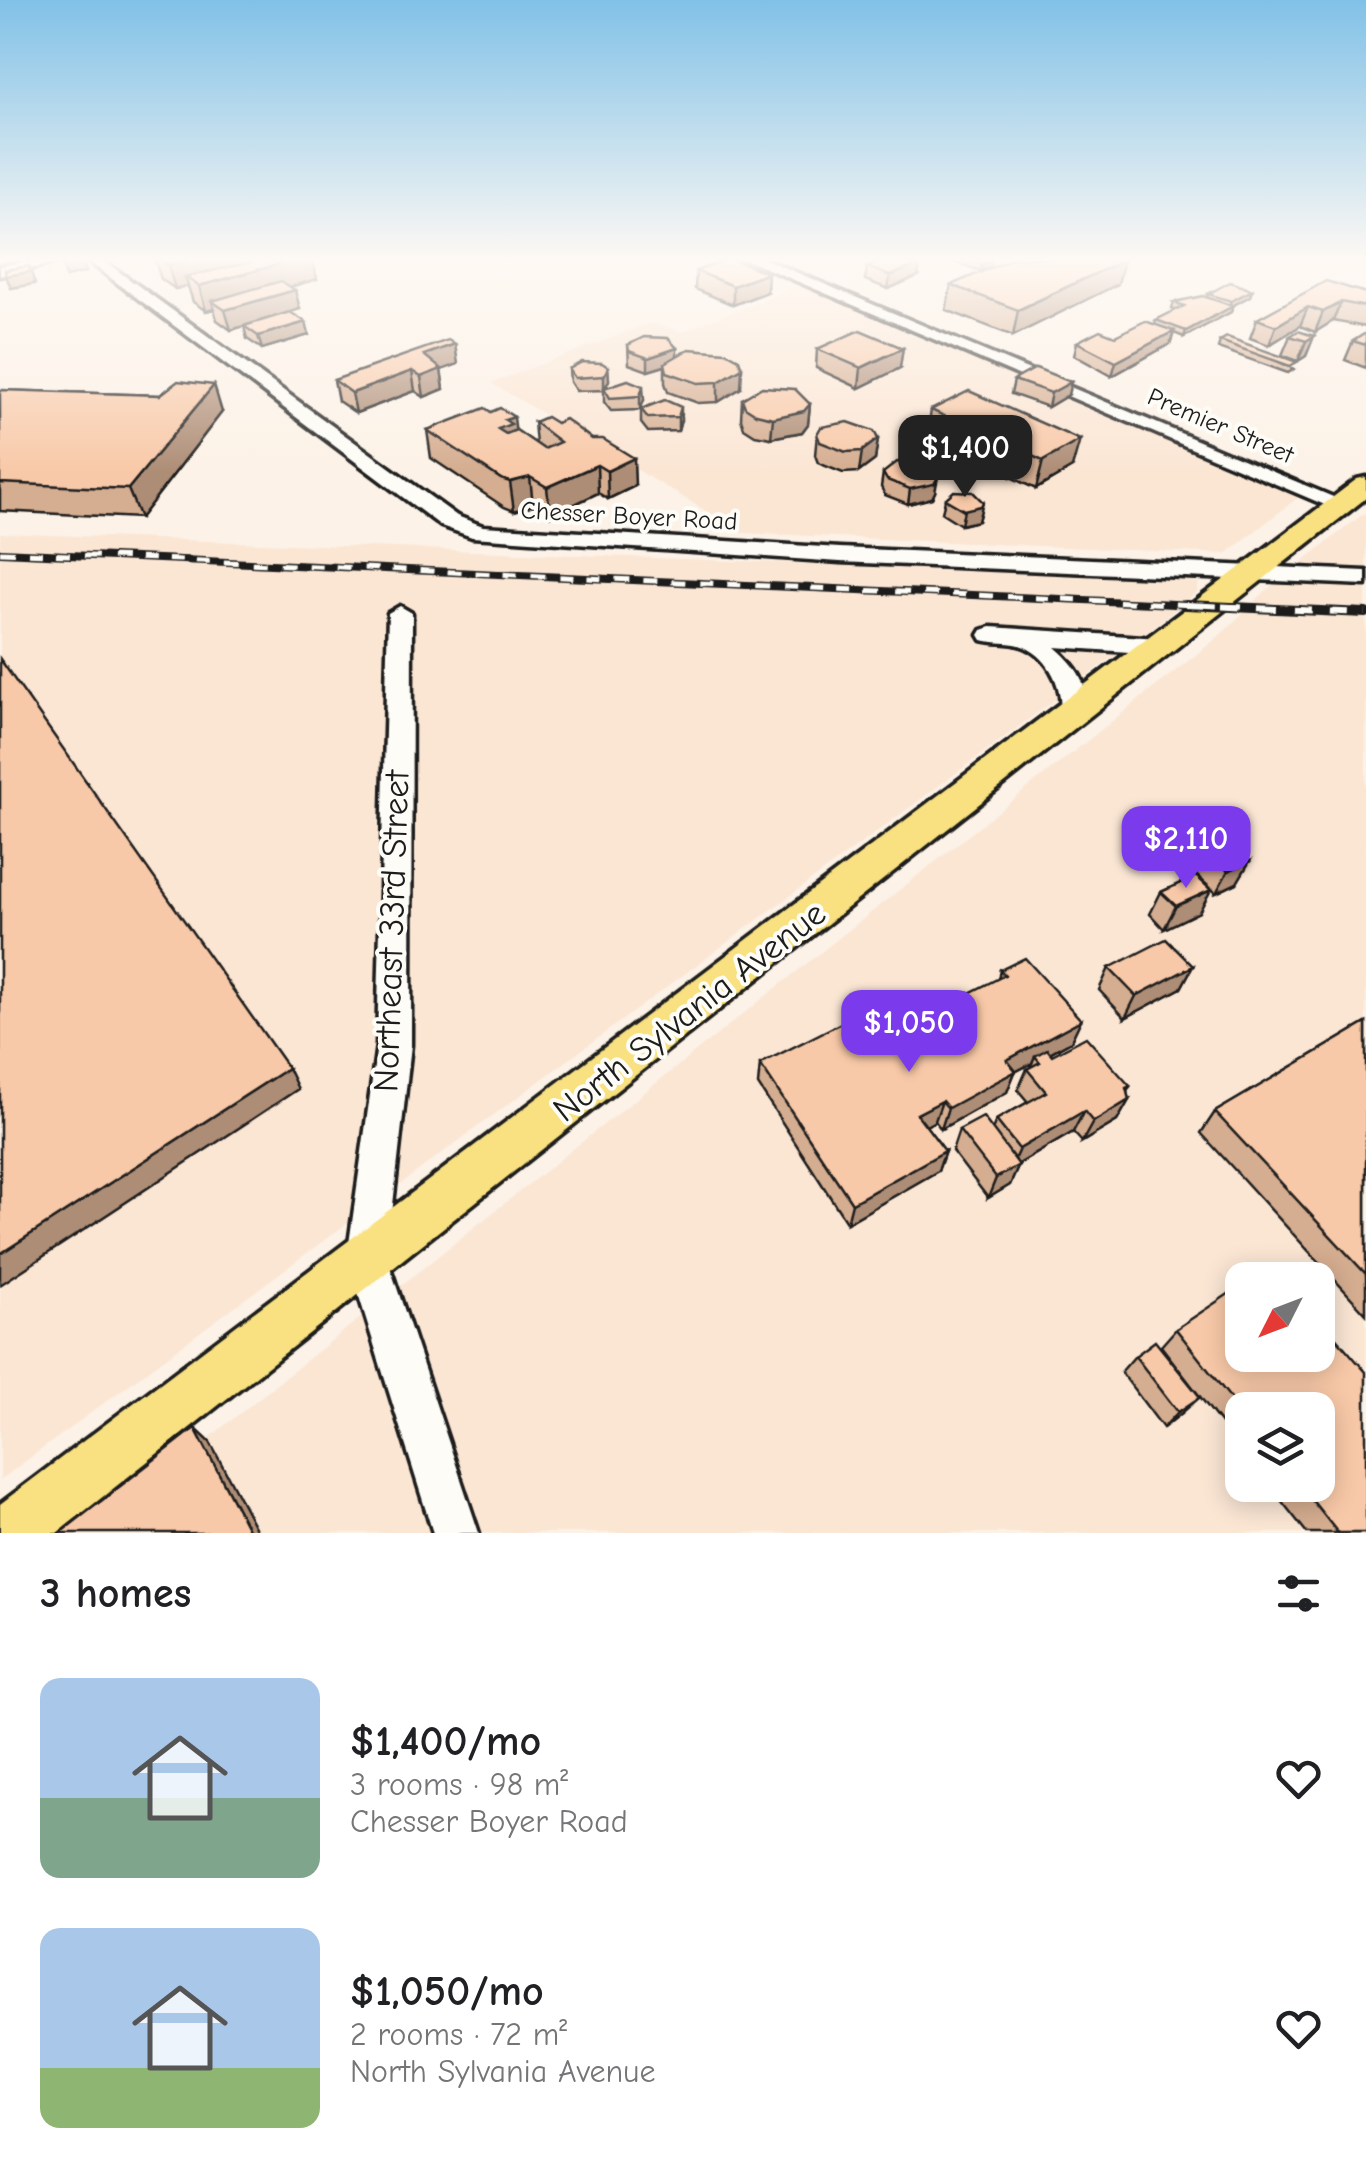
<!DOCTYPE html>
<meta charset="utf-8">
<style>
body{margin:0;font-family:"Comic Neue",sans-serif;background:#f2f2f2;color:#202124;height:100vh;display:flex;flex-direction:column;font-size:38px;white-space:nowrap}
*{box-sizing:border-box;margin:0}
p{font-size:32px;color:#757577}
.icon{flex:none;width:55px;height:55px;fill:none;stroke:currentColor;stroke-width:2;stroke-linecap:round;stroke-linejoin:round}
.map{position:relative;height:1533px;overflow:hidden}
.sheet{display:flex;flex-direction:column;background:#fff;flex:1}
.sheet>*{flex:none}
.needle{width:65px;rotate:228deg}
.fabs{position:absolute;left:1225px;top:1262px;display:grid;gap:20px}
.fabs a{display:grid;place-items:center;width:110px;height:110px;border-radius:20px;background:#fff;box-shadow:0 5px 25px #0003;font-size:50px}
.price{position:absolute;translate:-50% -85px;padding:0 22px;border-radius:20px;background:#7c3aed;color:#fff;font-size:32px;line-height:65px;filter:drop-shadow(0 2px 5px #0008)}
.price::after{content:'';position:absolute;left:50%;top:60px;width:30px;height:22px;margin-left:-15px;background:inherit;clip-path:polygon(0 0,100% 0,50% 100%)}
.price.active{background:#222;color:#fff}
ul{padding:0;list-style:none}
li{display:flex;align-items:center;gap:30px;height:250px;padding:0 40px}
li span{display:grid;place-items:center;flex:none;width:280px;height:200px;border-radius:20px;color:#555}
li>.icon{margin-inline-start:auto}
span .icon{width:120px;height:120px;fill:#fffc;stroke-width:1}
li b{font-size:42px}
h2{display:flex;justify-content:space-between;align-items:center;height:120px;padding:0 40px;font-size:42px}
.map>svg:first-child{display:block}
.built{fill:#fbe6d4;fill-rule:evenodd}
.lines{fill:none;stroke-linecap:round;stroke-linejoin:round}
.minor-casing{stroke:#1c1c1c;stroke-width:7}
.major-casing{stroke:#1c1c1c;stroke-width:7}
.minor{fill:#fdfcf7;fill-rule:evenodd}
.major{fill:#f9e181;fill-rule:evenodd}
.rail-far1-casing{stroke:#1c1c1c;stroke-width:8}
.rail-casing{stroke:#1c1c1c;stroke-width:10}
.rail-far1{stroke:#fdfcf7;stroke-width:5;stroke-dasharray:14;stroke-linecap:butt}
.rail{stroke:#fdfcf7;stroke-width:6;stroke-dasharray:18;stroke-linecap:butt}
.wall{fill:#d5ad90;stroke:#1c1c1c;stroke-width:2.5}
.shaded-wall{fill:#ae8d76;stroke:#1c1c1c;stroke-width:2.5}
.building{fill:#f8c9a8;stroke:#1c1c1c;stroke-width:2.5}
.labels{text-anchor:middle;stroke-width:8;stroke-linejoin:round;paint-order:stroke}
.far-street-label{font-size:25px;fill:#1c1c1c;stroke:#fdfcf7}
.near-street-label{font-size:35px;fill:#1c1c1c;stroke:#fdfcf7}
</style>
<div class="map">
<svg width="1366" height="1533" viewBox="0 0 1366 1533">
<rect width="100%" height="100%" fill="#fcf2e7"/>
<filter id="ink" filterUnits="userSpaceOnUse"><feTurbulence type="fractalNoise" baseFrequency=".01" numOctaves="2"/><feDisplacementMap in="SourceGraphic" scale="20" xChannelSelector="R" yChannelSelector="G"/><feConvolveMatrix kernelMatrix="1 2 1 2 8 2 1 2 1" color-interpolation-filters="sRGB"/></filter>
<g filter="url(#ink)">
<g class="built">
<path d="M 799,286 L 1305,492 L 1226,554 L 743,533 L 491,383 L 651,323 L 682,332 Z"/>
<path d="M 1366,512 L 1366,1533 L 89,1533 L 1217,638 L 1272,585 ZM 1242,1280 L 1318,1280 L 1318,1355 L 1242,1355 ZM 1242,1410 L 1318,1410 L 1318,1485 L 1242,1485 Z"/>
<path d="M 0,533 L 1182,578 L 1199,583 L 1197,592 L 1147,632 L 0,1480 Z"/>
</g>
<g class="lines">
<g class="minor-casing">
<g id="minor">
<path d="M 47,258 L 76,258 L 0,276 L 0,266 Z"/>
<path d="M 84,258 L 100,258 L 457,516 L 483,526 L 840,548 L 1366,571 L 1366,585 L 840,562 L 472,537 L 441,526 Z"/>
<path d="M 742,258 L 762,258 L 1350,504 L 1346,508 L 1332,508 Z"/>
<path d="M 400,606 L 412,613 L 411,1045 L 387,1258 L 479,1533 L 433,1533 L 347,1258 L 377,1045 L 388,613 Z"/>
<path d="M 991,627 L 1159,638 L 1171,646 L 1159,654 L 1055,647 C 1076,665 1090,684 1086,713 L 1073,722 L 1060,713 C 1064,685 1046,650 1015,644 C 1004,642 993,643 982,640 L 979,635 L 982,630 Z"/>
</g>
</g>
<g class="major-casing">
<path id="major" d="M 1366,477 L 1366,498 L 57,1533 L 0,1533 L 0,1504 L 1357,479 Z"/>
</g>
<use href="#minor" class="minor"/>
<use href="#major" class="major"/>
<g class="rail-far1-casing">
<path id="rail-far1" d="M 0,552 L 1242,607"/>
</g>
<g class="rail-casing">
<path id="rail" d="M 1186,605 L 1366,613"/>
</g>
<use href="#rail-far1" class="rail-far1"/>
<use href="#rail" class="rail"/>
</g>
<g class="wall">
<path d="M 154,258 L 312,258 L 317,279 L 290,287 L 300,309 L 231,330 L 217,320 L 214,309 L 206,311 L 193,302 L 188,286 L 175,289 L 161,279 Z"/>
<path d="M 942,258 L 981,258 L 991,261 L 990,267 L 981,271 Z"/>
<path d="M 867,267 L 918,276 L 888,289 L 865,280 Z"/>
<path d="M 696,271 L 767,292 L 733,305 L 695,289 Z"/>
<path d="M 1118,284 L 1013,336 L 946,310 L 951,285 Z"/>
<path d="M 1252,290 L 1250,296 L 1232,306 L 1231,312 L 1184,337 L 1174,333 L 1170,344 L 1112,376 L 1074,355 L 1077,342 L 1115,336 L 1155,324 L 1156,320 L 1176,310 L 1172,308 L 1174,302 L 1207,297 L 1208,294 Z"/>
<path d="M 1366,293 L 1366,327 L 1333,321 L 1315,332 L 1300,326 L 1269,345 L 1250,338 L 1257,319 Z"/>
<path d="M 244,326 L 309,335 L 262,349 L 247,339 Z"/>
<path d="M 1366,333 L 1366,368 L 1345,360 L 1353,341 Z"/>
<path d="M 1290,336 L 1314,336 L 1306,356 L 1298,361 L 1282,355 Z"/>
<path d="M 1227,337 L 1294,369 L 1288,373 L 1218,348 L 1220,341 Z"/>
<path d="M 628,345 L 677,356 L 741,388 L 718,402 L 698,403 L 668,392 L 665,383 L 665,366 L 648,371 L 629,364 Z"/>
<path d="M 817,349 L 900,368 L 859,388 L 816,368 Z"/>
<path d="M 458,364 L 441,370 L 444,389 L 424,397 L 415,391 L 356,413 L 338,401 L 334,380 Z"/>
<path d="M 608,367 L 609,380 L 605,388 L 628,380 L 644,400 L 640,410 L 611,411 L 604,402 L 604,390 L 576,391 L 570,382 L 569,369 Z"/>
<path d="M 1014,380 L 1068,395 L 1048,407 L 1011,394 Z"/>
<path d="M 0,390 L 160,395 L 222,412 L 140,518 L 0,511 Z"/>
<path d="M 742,399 L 810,404 L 808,424 L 802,432 L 771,438 L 755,435 L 744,428 L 741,419 Z"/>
<path d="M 665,400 L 681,420 L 678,431 L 648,432 L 641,423 L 641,409 Z"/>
<path d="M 931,410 L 1072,468 L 1036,489 L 927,438 Z"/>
<path d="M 534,422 L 635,486 L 608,499 L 598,493 L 550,516 L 533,505 L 514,511 L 504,507 L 431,458 L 427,430 L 516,430 L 536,444 Z"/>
<path d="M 817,434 L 878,439 L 875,460 L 859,472 L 843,473 L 818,463 L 815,455 Z"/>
<path d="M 883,473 L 935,492 L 932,498 L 908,504 L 885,495 L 881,487 Z"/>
<path d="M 945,499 L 983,502 L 978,521 L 961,525 L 942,513 Z"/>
<path d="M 1228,841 L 1237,883 L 1216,893 L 1197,876 L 1199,912 L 1164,929 L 1150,914 L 1161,892 L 1196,876 L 1194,874 L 1206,851 Z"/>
<path d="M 1193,966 L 1181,988 L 1125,1018 L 1099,990 L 1109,968 Z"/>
<path d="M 1000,970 L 1071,1041 L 1050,1053 L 1052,1055 L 1130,1086 L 1127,1092 L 1129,1100 L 1117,1121 L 1082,1142 L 1073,1132 L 1019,1164 L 1019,1165 L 1010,1185 L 988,1198 L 952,1151 L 959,1130 L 992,1130 L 996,1120 L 1028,1102 L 1018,1090 L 1027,1069 L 1030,1068 L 1032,1063 L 1015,1072 L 1007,1092 L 941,1129 L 935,1121 L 926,1126 L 945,1151 L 938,1171 L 847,1223 L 758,1085 L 760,1064 L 894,1031 L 998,979 Z"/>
<path d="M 1366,1023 L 1366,1314 L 1201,1133 L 1215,1112 Z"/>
<path d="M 1176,1329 L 1366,1533 L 1307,1533 L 1269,1485 L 1318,1485 L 1242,1410 L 1242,1451 L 1161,1346 Z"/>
<path d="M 1135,1356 L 1183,1412 L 1163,1428 L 1121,1372 Z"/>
</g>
<g class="shaded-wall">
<path d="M 195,258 L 261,258 L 263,265 L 185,277 L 188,286 L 175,289 L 168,265 Z"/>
<path d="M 302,258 L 312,258 L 317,279 L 221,307 L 212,301 L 214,309 L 206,311 L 199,286 Z"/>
<path d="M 82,260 L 86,272 L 66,277 L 62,265 Z"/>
<path d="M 1124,260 L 1118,284 L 1013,336 L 1018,310 Z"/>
<path d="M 991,261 L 990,267 L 981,271 L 982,265 Z"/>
<path d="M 920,264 L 918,276 L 888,289 L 890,276 Z"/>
<path d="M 29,266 L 35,284 L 11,288 L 6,276 Z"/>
<path d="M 768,273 L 767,292 L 733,305 L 733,286 Z"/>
<path d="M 295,290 L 300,309 L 231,330 L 225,310 Z"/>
<path d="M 1252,290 L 1250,296 L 1228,308 L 1231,301 Z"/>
<path d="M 1341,302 L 1333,321 L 1315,332 L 1323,312 Z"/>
<path d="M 1233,306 L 1231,312 L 1184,337 L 1186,331 Z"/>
<path d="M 1308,307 L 1300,326 L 1269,345 L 1276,326 Z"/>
<path d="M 306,322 L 309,335 L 262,349 L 258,336 Z"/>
<path d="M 1174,331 L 1170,344 L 1112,376 L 1116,362 Z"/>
<path d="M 1314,336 L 1306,356 L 1298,361 L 1306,341 Z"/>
<path d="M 455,344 L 458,364 L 441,370 L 444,389 L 424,397 L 421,377 L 424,355 Z"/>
<path d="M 677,348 L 677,362 L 648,371 L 648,358 Z"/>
<path d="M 903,348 L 900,368 L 859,388 L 861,368 Z"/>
<path d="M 608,367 L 609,380 L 604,390 L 604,376 Z"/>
<path d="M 742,368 L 741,388 L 718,402 L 718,382 Z"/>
<path d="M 412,371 L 415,391 L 356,413 L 352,393 Z"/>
<path d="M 1071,382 L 1068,395 L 1048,407 L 1051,393 Z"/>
<path d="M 214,385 L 222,412 L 140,518 L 128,489 Z"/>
<path d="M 643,386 L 644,400 L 640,410 L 640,396 Z"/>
<path d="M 810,404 L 808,424 L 802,432 L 771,438 L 773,418 Z"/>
<path d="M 681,407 L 681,420 L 678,431 L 678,417 Z"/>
<path d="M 514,417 L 517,444 L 498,429 L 505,420 Z"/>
<path d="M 878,439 L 875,460 L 859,472 L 862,451 Z"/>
<path d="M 1080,440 L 1072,468 L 1036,489 L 1043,461 Z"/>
<path d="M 634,458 L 635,486 L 608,499 L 607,471 Z"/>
<path d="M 597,465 L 598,493 L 550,516 L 547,487 Z"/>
<path d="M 530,477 L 533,505 L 514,511 L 510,482 Z"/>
<path d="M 938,477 L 935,492 L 932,498 L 908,504 L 910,489 Z"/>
<path d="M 983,502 L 978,521 L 961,525 L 964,510 Z"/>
<path d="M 1250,861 L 1237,883 L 1216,893 L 1228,871 Z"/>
<path d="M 1211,890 L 1199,912 L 1164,929 L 1176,906 Z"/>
<path d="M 1193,966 L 1181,988 L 1125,1018 L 1136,996 Z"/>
<path d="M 1081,1020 L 1071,1041 L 1038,1059 L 1035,1056 L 1032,1063 L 1015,1072 L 1007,1092 L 941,1129 L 948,1108 L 1007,1060 Z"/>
<path d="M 288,1068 L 298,1089 L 0,1285 L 0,1254 Z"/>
<path d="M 1130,1086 L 1119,1106 L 1129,1100 L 1117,1121 L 1082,1142 L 1093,1122 Z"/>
<path d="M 942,1101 L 935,1121 L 911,1134 L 917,1114 Z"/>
<path d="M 1084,1111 L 1073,1132 L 1010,1169 L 1019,1149 Z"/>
<path d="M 945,1151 L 938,1171 L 847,1223 L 852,1203 Z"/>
<path d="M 1019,1165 L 1010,1185 L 988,1198 L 996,1178 Z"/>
<path d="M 1200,1397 L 1183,1412 L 1163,1428 L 1178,1412 Z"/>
<path d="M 195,1428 L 210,1442 L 258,1533 L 250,1533 Z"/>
</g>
<g class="building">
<path d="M 68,258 L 79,258 L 82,260 L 62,265 L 58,260 Z"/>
<path d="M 157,258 L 195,258 L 168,265 Z"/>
<path d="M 268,258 L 302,258 L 199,286 L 185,277 Z"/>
<path d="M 730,258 L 768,273 L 733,286 L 696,271 Z"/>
<path d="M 891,258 L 903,258 L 920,264 L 890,276 L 867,267 Z"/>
<path d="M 960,258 L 981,258 L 991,261 L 982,265 Z"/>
<path d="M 1013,258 L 1117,258 L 1124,260 L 1018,310 L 951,285 Z"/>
<path d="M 29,266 L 30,272 L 6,276 L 5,270 Z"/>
<path d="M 281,281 L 295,290 L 225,310 L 212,301 Z"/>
<path d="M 1326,281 L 1366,293 L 1366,307 L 1341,302 L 1323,312 L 1308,307 L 1276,326 L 1257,319 Z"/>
<path d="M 1230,282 L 1252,290 L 1231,301 L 1208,294 Z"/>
<path d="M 1203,296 L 1233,306 L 1186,331 L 1156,320 L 1184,306 L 1174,302 Z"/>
<path d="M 290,312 L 306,322 L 258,336 L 244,326 Z"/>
<path d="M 1145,321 L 1174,331 L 1116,362 L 1077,342 L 1100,330 L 1115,336 Z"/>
<path d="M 860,330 L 903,348 L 861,368 L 817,349 Z"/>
<path d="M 1298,331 L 1314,336 L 1306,341 L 1290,336 Z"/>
<path d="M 1366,333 L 1366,345 L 1353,341 Z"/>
<path d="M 644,337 L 668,338 L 677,348 L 648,358 L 629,351 L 628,345 Z"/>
<path d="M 1227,337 L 1297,362 L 1290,366 L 1220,341 Z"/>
<path d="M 448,340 L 455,344 L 424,355 L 441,369 L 421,377 L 412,371 L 352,393 L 334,380 Z"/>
<path d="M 689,349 L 726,352 L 739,359 L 742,368 L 718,382 L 698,383 L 667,372 L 665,363 Z"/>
<path d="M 582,362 L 602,363 L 608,367 L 604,376 L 575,378 L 569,369 Z"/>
<path d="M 1036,368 L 1071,382 L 1051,393 L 1014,380 Z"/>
<path d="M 628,380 L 643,386 L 640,396 L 610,398 L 604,388 Z"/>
<path d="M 178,381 L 214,385 L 128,489 L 0,483 L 0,390 L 160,395 Z"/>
<path d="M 762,387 L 795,389 L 810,404 L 804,411 L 773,418 L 756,414 L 745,407 L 742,399 Z"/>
<path d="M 969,391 L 1080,440 L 1043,461 L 931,410 Z"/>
<path d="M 665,400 L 681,407 L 678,417 L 648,418 L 641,409 Z"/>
<path d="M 485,408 L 491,412 L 500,408 L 514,417 L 505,420 L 511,424 L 498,429 L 506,434 L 516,430 L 544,449 L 560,442 L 534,422 L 546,417 L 556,423 L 565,419 L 592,439 L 603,439 L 634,458 L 607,471 L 597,465 L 547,487 L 530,477 L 510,482 L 501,479 L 427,430 Z"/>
<path d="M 848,422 L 874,431 L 878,439 L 862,451 L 846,452 L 820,442 L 817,434 L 821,427 Z"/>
<path d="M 897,462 L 924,464 L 938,477 L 934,484 L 910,489 L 887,480 L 883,473 Z"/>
<path d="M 954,491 L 973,492 L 983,502 L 981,506 L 964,510 L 945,499 Z"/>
<path d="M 0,659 L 288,1068 L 0,1254 Z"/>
<path d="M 1228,841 L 1250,861 L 1228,871 L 1206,851 Z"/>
<path d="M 1196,876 L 1211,890 L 1176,906 L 1161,892 Z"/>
<path d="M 1166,939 L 1193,966 L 1136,996 L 1109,968 Z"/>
<path d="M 1025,958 L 1081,1020 L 1007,1060 L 1016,1071 L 948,1108 L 942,1101 L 917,1114 L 945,1151 L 852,1203 L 760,1064 L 849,1019 L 875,1019 L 894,1031 L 1005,975 L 1000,970 Z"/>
<path d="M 1366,1023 L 1366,1274 L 1215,1112 Z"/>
<path d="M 1086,1037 L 1130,1086 L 1126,1088 L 1129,1100 L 1093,1122 L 1084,1111 L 1019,1149 L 996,1120 L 1046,1092 L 1027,1069 L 1040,1062 L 1035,1056 L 1047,1049 L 1052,1055 Z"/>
<path d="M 983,1117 L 1019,1165 L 996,1178 L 959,1130 Z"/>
<path d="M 1272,1266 L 1284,1280 L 1251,1280 Z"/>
<path d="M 1242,1285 L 1242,1355 L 1318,1355 L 1318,1317 L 1366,1372 L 1366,1533 L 1338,1533 L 1300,1485 L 1318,1485 L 1318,1410 L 1242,1410 L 1242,1413 L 1176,1329 Z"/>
<path d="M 1155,1341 L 1200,1397 L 1178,1412 L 1135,1356 Z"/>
<path d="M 195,1428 L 250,1533 L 60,1533 Z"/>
</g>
</g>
<linearGradient id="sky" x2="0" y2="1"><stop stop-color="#81c1e7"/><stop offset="0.55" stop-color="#fef9f4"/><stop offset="1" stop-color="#fef9f4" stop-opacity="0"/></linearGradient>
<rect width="1366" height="472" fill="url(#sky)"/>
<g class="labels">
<g class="far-street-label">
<text transform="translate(1221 425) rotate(23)" y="9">Premier Street</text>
<text transform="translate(629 515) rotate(3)" y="9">Chesser Boyer Road</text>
</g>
<g class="near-street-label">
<text transform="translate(391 931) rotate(-88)" y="12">Northeast 33rd Street</text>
<text transform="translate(689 1011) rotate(-38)" y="12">North Sylvania Avenue</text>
</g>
</g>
</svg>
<div class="fabs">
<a><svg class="needle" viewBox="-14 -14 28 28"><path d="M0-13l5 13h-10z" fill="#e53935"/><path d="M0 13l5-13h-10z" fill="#757577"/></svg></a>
<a><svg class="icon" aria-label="layers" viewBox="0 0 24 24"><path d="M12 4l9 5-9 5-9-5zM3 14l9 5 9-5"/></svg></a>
</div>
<b class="price active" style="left:965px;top:500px">$1,400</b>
<b class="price" style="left:1186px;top:891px">$2,110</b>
<b class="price" style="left:909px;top:1075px">$1,050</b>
</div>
<section class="sheet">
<h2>3 homes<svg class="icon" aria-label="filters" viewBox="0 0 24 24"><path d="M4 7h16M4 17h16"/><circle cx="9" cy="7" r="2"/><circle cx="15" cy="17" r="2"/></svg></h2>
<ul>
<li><span style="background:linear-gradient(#a9c7e8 60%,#7fa58c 0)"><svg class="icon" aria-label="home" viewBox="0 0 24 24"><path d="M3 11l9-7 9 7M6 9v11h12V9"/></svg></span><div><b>$1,400/mo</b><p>3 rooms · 98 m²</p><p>Chesser Boyer Road</p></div><svg class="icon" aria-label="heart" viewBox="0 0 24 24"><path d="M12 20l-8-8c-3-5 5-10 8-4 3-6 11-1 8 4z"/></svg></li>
<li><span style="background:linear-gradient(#a9c7e8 70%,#8fb573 0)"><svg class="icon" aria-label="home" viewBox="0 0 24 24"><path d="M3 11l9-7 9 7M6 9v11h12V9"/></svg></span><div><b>$1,050/mo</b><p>2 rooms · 72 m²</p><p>North Sylvania Avenue</p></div><svg class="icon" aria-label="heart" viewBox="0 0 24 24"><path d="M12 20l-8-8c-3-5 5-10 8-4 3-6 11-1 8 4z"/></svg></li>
</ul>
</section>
